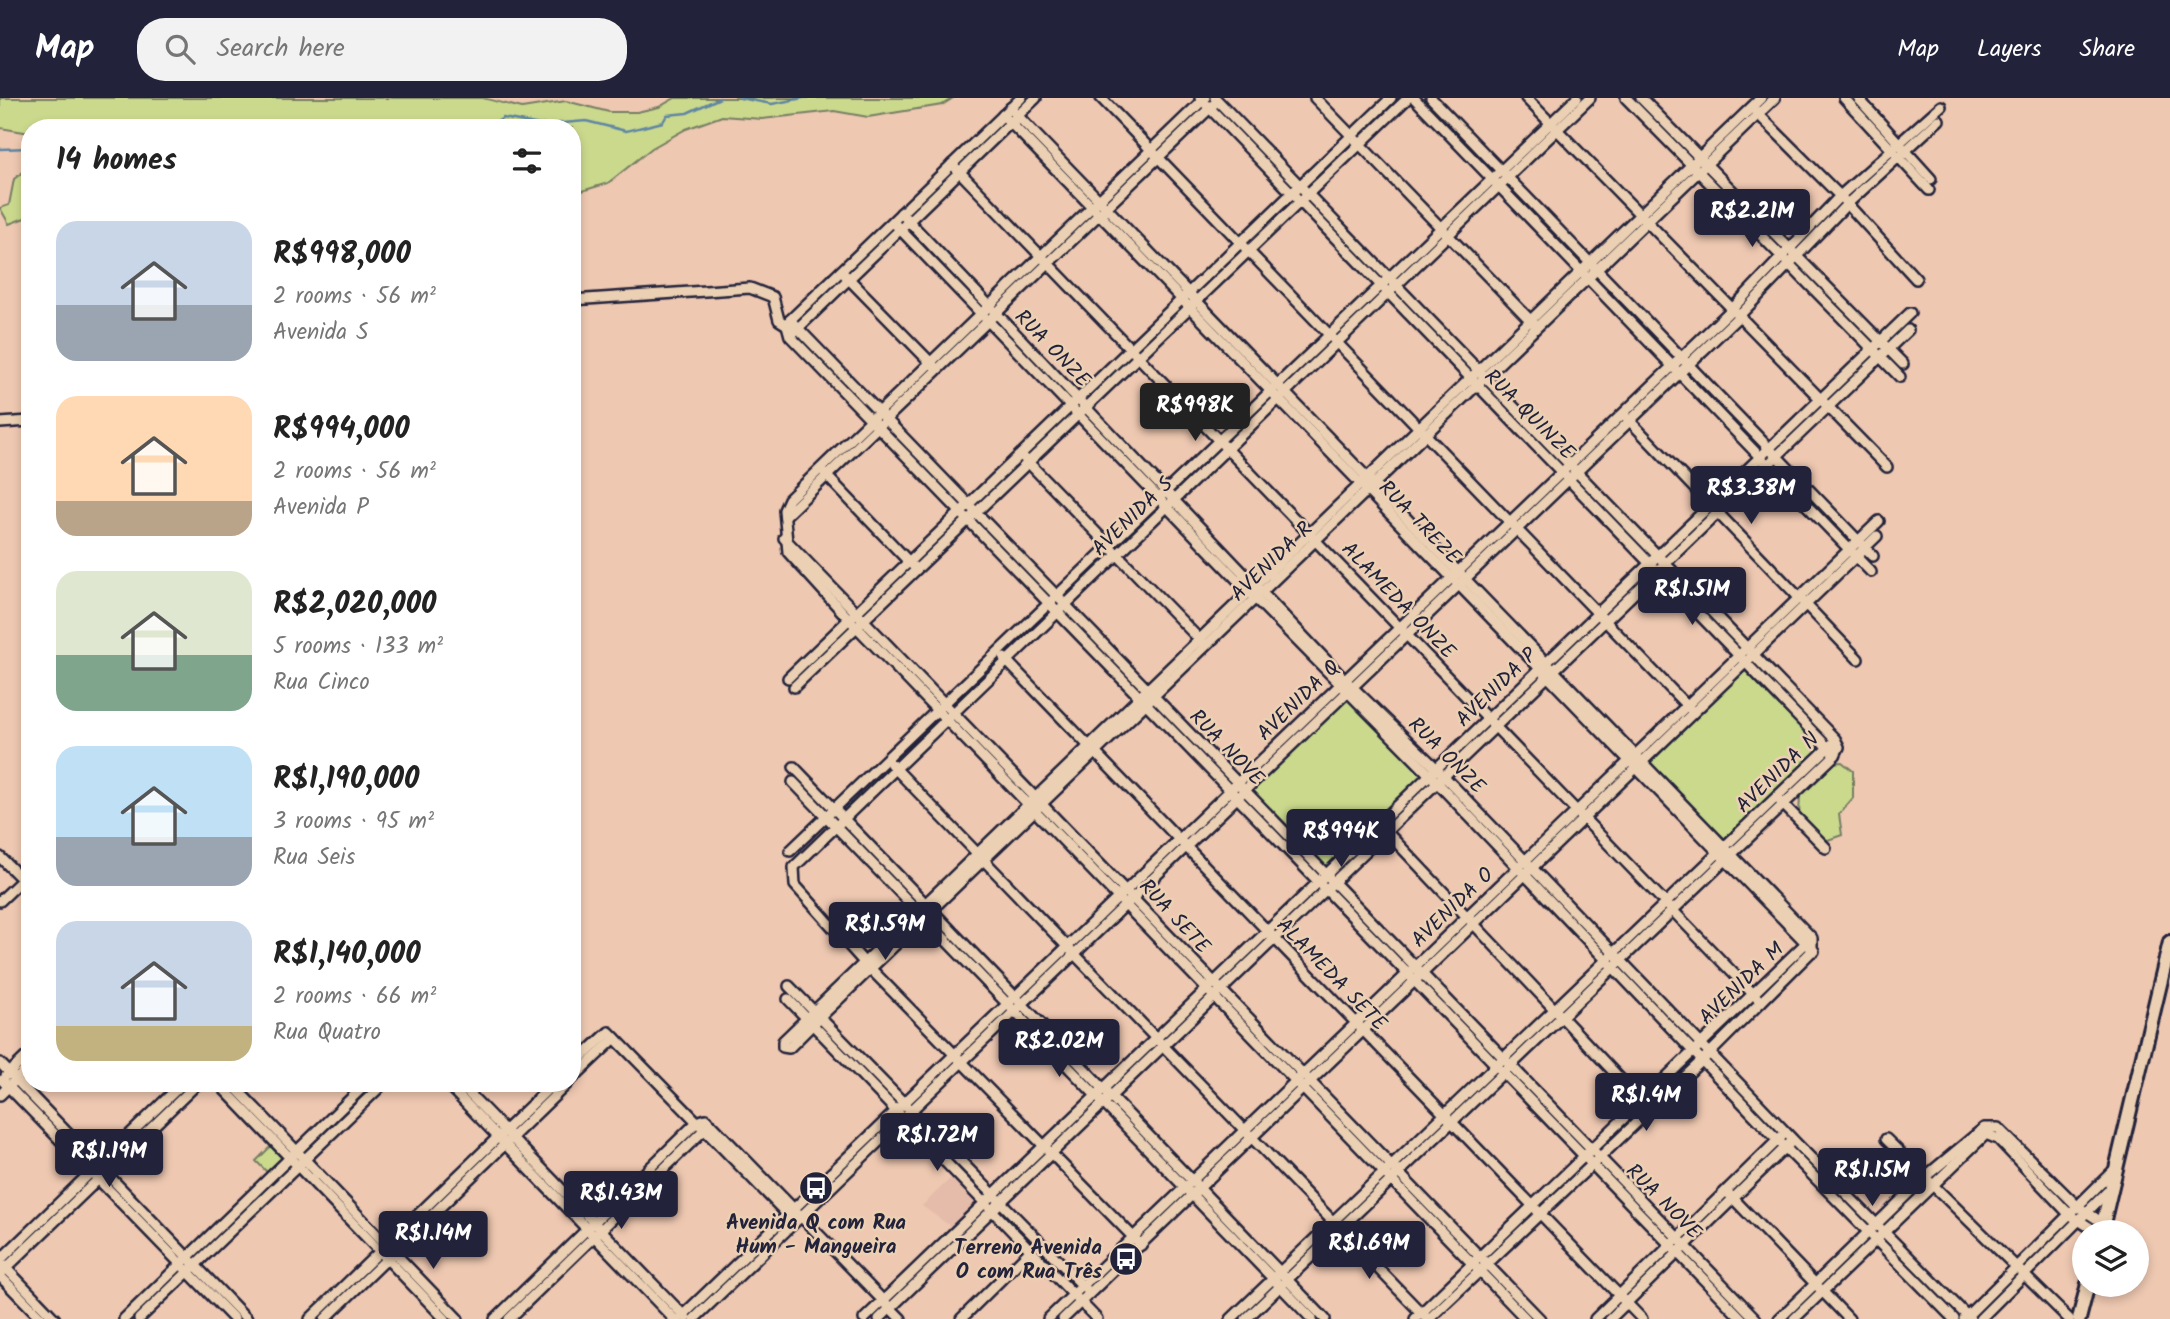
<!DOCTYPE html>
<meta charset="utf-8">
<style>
body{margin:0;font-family:Kalam,sans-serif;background:#f2f2f2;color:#222;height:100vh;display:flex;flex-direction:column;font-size:26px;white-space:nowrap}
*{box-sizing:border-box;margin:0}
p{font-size:23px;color:#767676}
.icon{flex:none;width:38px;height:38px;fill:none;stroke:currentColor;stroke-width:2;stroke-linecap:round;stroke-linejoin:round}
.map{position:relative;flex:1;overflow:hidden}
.panel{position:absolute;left:21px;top:21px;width:560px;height:973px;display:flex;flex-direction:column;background:#fff;border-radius:28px;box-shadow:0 4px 10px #0003}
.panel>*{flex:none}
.tools{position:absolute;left:2072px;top:1122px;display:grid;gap:14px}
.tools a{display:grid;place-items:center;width:77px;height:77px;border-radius:50%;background:#fff;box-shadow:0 4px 10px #0003;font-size:35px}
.price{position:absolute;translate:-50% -60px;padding:0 16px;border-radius:7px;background:#22223b;color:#fff;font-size:23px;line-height:46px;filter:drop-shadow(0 2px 4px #0008)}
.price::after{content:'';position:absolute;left:50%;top:42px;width:21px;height:16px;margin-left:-10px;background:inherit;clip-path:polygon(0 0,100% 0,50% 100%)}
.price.on{background:#222;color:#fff}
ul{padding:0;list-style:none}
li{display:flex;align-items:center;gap:21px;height:175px;padding:0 35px}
li span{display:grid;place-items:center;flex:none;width:196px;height:140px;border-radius:21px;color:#555}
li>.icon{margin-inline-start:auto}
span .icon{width:84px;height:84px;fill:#fffc;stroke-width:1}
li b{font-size:30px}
h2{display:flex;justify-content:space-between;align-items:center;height:84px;padding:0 35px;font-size:30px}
header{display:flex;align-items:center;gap:42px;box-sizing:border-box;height:98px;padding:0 35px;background:#22223b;color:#fff}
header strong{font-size:33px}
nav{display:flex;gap:38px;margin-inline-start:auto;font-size:24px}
.search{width:490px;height:63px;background:#f2f2f2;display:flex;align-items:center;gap:18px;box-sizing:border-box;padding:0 24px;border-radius:28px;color:#767676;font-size:26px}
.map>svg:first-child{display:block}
.built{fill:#e5bbaa}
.green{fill:#cbd98d;stroke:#767e64;stroke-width:2}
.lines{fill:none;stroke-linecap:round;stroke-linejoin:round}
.stream{stroke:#5f86a3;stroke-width:2.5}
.street-casing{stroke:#22223b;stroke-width:14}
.secondary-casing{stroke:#22223b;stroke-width:18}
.street{stroke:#ecd0b3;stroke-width:9}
.secondary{stroke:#ecd0b3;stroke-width:12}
.labels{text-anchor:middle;stroke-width:5;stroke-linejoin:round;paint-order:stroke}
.street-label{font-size:21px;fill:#22223b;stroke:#ecd0b3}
.poi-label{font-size:21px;font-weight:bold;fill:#22223b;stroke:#ecd0b3}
</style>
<header>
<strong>Map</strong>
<div class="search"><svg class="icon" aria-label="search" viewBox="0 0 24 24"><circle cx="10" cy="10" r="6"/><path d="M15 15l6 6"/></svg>Search here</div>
<nav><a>Map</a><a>Layers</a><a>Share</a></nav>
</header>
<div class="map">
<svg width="2170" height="1221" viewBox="0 0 2170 1221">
<rect width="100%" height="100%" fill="#eec8b1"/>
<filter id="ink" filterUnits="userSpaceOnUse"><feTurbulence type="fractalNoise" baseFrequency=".0143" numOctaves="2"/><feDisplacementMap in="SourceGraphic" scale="14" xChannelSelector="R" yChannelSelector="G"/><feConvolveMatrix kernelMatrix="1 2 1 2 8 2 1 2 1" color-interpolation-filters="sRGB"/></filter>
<g filter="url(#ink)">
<path class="built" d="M 954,1077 L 981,1105 L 953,1130 L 922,1108 Z"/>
<g class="green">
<path d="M 0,0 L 483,0 L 522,10 L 566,3 L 609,14 L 637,14 L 659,9 L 675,0 L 953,0 L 942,7 L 868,19 L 834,13 L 762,21 L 722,18 L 686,31 L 652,50 L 608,85 L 582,93 L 572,90 L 572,30 L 30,30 L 30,35 L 0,30 Z"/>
<path d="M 30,57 L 30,118 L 9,126 L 0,110 L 9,107 L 14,81 L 27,71 Z"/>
<path d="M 1745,572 L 1821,651 L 1723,742 L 1650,665 Z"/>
<path d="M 1347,596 L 1428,677 L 1326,776 L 1247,692 Z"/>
<path d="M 1842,664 L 1853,673 L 1853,700 L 1839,716 L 1842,737 L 1828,742 C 1814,739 1809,726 1799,718 L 1800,697 L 1831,665 Z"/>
<path d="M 271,1048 L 282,1060 L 267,1074 L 256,1063 Z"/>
</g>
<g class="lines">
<g class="stream">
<path d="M 740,0 L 772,6 L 803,0"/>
<path d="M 244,30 L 251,25 L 268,30"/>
<path d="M 283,30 C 297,23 327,19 342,22 C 351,24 360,29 369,29 C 380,31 390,24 401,24 C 431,23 458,28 485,23 L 491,28 L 503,20 L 540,27 L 586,23 L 626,33 L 663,24 L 667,17 L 687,15 L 720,0"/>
<path d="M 0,51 L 30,50"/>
</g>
<g class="street-casing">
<g id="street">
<path d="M 1101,0 L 1690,611"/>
<path d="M 1200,0 L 1835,657"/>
<path d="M 1205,0 L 789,401 L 784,412 L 788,454 L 848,520 L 1526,1221"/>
<path d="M 1215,0 L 1835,641 L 1839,649 L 1835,657 L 1246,1221"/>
<path d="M 1315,0 L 1535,227"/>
<path d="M 1414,0 L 1871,474"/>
<path d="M 1431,0 L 1873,458"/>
<path d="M 1526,0 L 1887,369"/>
<path d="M 1626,0 L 1900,279"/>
<path d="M 1641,0 L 1903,266"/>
<path d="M 1761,0 L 783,943 L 783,949 L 789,950 L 812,927 L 1775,0"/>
<path d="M 1844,0 L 1929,92"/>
<path d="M 1858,0 L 1931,81"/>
<path d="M 1010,10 L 1812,840 L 1812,853 L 1710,955 L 1429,1221"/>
<path d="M 1755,13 L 1840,98 L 1916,181"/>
<path d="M 1003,17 L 1814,853"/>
<path d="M 952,66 L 1761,904"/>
<path d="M 901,115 L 1344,581 L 1436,670 L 1798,1047 L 1970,1221"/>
<path d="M 893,124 L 1249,494 L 1430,677 L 1772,1036 L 1954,1221"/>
<path d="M 845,177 L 933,267"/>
<path d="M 572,202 L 750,190 L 773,199 L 779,222 L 787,227"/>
<path d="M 790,222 L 1756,1221"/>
<path d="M 787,225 L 1021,0"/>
<path d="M 787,227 L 790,238 L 1742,1221"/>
<path d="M 794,234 L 1036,0"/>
<path d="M 1627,320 L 1858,561"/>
<path d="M 0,325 L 30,323"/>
<path d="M 1024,360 L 1202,544"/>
<path d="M 825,376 L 912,467"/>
<path d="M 785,418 L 1213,7"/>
<path d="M 784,440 L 1540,1221"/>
<path d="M 1004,560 L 1642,1221"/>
<path d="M 788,580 L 1391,0"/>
<path d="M 794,589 L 1408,0"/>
<path d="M 891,666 L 1427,1221"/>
<path d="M 794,669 L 1325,1221"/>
<path d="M 793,684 L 1312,1221"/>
<path d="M 1780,703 L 1826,750"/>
<path d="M 1383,730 L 1645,1007"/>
<path d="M 790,753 L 1577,0"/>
<path d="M 0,759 L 30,789"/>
<path d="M 0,803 L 22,782"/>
<path d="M 789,888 L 1086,1191"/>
<path d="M 788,901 L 1097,1221"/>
<path d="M 0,965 L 247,1221"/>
<path d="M 572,968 L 609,934 L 791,1120"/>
<path d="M 6,978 L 30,955"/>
<path d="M 572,981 L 615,940"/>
<path d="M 2,982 L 234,1221"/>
<path d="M 218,985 L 445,1221"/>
<path d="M 231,985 L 458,1221"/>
<path d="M 446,985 L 674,1221"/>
<path d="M 459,985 L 686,1220"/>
<path d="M 0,997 L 30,968"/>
<path d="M 1986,1036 L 1998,1041 L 2069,1116 L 2097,1134"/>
<path d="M 1886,1041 L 2069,1221"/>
<path d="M 1729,1096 L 1849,1221"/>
<path d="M 1141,1147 L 863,863 L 795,787 L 794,769 L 1590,0"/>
<path d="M 0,1162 L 183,985"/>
<path d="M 3,1167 L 55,1221"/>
<path d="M 0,1176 L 198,985"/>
<path d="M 0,1178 L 42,1221"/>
<path d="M 124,1221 L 367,985"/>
<path d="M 139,1221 L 384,985"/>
<path d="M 310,1221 L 554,985"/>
<path d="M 325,1221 L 568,985"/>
<path d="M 495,1221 L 697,1024 L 706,1021 L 901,1221"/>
<path d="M 509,1221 L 709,1027"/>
<path d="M 679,1221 L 1732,211 L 1840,98 L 1941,8"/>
<path d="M 694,1221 L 1739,218 L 1847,106 L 1939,22"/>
<path d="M 864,1221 L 1910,215"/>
<path d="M 879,1221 L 1908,232"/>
<path d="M 961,1221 L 1031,1152"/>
<path d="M 1048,1221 L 1879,423"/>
<path d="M 1063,1221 L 1877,438"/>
<path d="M 1231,1221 L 1833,645"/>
<path d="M 1415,1221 L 1808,843"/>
<path d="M 1595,1221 L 1782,1038"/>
<path d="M 1610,1221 L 1789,1046"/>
<path d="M 1779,1221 L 1925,1079 L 1984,1030 L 1998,1030 L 2077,1108 L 2103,1125"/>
<path d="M 1794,1221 L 1986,1036"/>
<path d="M 1964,1221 L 2115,1071"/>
<path d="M 1980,1221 L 2110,1091"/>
</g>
</g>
<g class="secondary-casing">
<g id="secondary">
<path d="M 2101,1134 L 2170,844"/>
<path d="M 2079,1221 L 2088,1186"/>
</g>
</g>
<use href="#street" class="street"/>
<use href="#secondary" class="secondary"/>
</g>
</g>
<defs>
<g id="bus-disc" transform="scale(1.75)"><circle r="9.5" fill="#22223b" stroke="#ecd0b3"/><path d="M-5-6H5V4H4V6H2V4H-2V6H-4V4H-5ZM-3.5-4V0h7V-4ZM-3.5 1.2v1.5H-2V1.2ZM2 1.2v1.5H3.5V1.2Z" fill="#fff"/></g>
</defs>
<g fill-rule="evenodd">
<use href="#bus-disc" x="816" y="1090"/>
<use href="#bus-disc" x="1126" y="1161"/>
</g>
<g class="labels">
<g class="street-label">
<text transform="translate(1053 250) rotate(46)" y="7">RUA ONZE</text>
<text transform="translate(1530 316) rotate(45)" y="7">RUA QUINZE</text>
<text transform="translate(1132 418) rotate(-44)" y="7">AVENIDA S</text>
<text transform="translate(1420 424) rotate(46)" y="7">RUA TREZE</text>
<text transform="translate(1271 463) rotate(-44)" y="7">AVENIDA R</text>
<text transform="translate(1399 502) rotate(46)" y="7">ALAMEDA ONZE</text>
<text transform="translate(1496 589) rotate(-44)" y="7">AVENIDA P</text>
<text transform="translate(1298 602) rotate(-44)" y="7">AVENIDA Q</text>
<text transform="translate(1227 649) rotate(46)" y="7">RUA NOVE</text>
<text transform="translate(1447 657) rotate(45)" y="7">RUA ONZE</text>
<text transform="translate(1777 674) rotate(-44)" y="7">AVENIDA N</text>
<text transform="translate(1452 809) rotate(-44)" y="7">AVENIDA O</text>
<text transform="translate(1175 818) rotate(47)" y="7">RUA SETE</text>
<text transform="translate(1332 876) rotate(46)" y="7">ALAMEDA SETE</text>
<text transform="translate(1741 885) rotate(-44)" y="7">AVENIDA M</text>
<text transform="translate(1664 1103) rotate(45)" y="7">RUA NOVE</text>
</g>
<g class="poi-label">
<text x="816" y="1131">Avenida Q com Rua<tspan x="816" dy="24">Hum - Mangueira</tspan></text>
<text x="1102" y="1156" text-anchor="end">Terreno Avenida<tspan x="1102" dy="24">O com Rua Três</tspan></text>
</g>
</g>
</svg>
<div class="tools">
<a><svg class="icon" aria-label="layers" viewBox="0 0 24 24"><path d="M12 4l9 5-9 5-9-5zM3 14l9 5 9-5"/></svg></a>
</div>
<b class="price" style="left:1752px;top:151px">R$2.21M</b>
<b class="price on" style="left:1195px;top:345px">R$998K</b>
<b class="price" style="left:1751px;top:428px">R$3.38M</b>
<b class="price" style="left:1692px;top:529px">R$1.51M</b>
<b class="price" style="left:1341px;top:771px">R$994K</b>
<b class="price" style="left:885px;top:864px">R$1.59M</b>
<b class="price" style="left:1059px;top:981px">R$2.02M</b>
<b class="price" style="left:1646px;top:1035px">R$1.4M</b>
<b class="price" style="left:937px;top:1075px">R$1.72M</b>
<b class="price" style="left:109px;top:1091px">R$1.19M</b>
<b class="price" style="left:1872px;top:1110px">R$1.15M</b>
<b class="price" style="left:621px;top:1133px">R$1.43M</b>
<b class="price" style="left:433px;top:1173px">R$1.14M</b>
<b class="price" style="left:1369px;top:1183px">R$1.69M</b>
<section class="panel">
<h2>14 homes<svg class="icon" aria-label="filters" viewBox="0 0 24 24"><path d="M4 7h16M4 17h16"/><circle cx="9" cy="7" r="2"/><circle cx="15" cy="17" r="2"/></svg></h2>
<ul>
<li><span style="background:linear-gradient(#c9d6e8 60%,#9aa5b1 0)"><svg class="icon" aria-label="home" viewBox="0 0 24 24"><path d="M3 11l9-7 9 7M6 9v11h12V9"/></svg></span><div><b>R$998,000</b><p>2 rooms · 56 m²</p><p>Avenida S</p></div></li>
<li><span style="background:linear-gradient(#ffd9b3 75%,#b9a48a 0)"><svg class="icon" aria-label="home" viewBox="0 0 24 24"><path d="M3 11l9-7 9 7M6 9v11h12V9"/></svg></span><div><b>R$994,000</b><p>2 rooms · 56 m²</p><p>Avenida P</p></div></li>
<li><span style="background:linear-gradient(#dfe7d0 60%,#7fa58c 0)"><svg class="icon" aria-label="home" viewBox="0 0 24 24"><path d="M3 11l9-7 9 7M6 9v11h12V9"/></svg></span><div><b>R$2,020,000</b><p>5 rooms · 133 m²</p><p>Rua Cinco</p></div></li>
<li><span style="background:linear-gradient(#bfe0f5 65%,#9aa5b1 0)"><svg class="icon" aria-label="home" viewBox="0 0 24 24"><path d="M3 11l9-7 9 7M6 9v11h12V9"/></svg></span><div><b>R$1,190,000</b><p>3 rooms · 95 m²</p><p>Rua Seis</p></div></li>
<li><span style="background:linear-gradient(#c9d6e8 75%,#c2b280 0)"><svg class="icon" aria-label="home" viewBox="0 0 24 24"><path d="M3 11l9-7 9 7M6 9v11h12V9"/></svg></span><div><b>R$1,140,000</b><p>2 rooms · 66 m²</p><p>Rua Quatro</p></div></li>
</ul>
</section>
</div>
